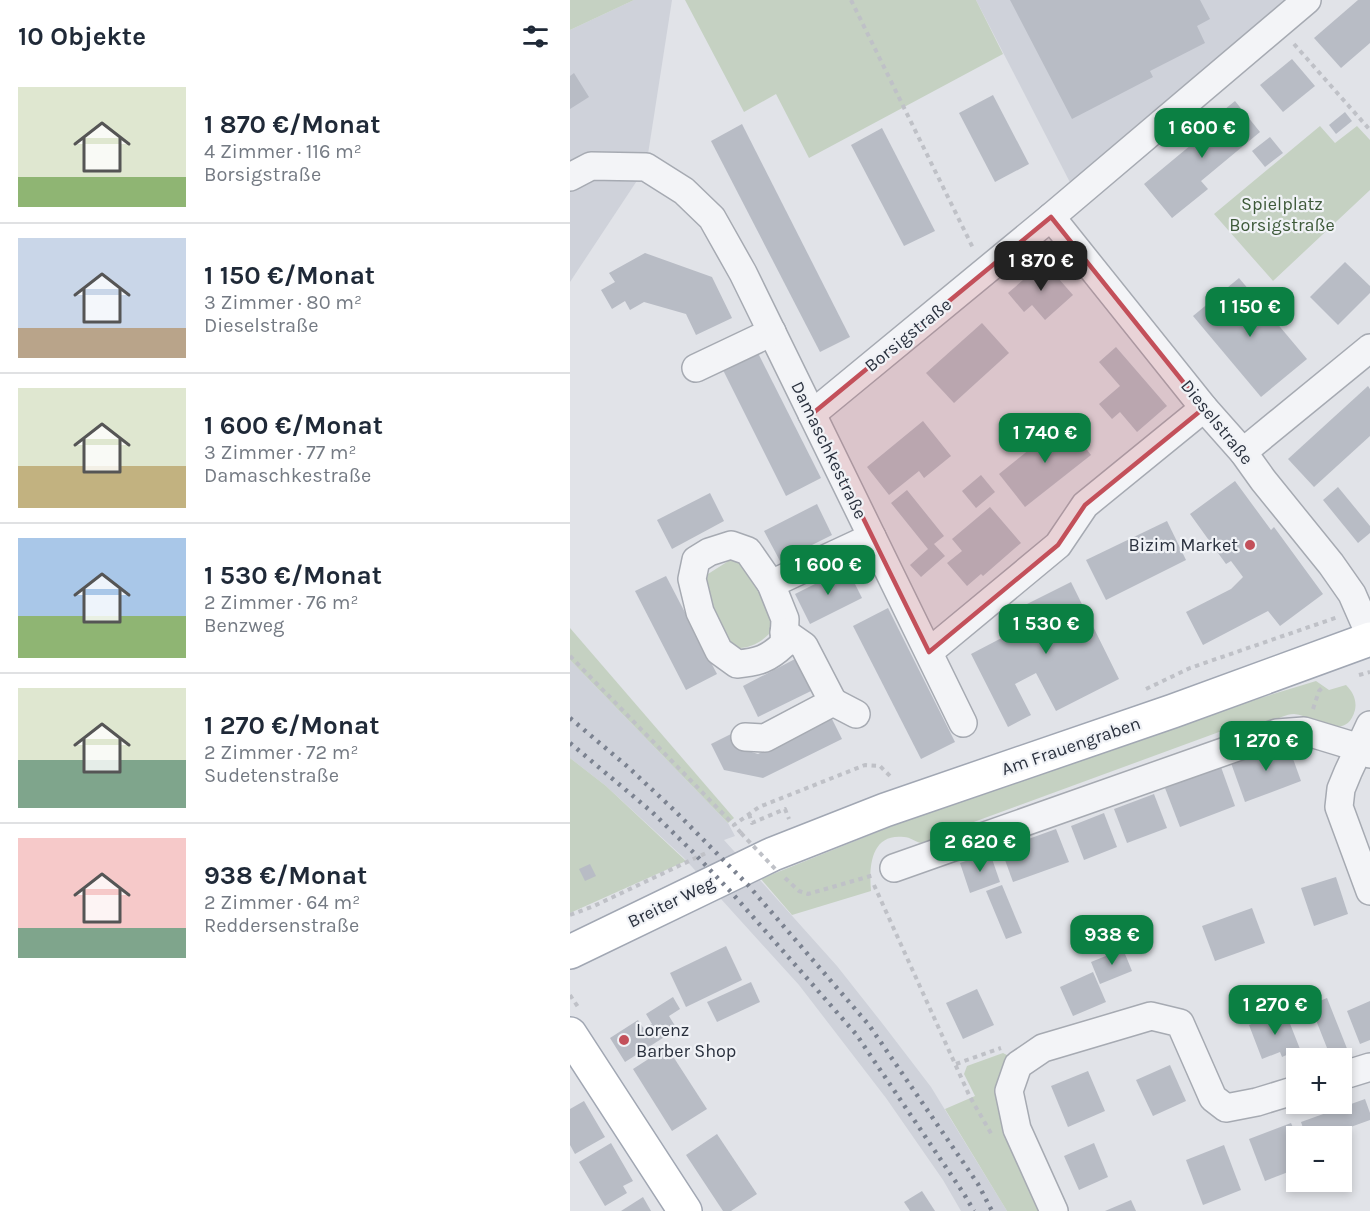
<!DOCTYPE html>
<html lang="de">
<meta charset="utf-8">
<style>
body{margin:0;font-family:Karla,sans-serif;background:#f6f6f7;color:#1f2937;height:100vh;display:flex;flex-direction:column;font-size:22px;white-space:nowrap}
*{box-sizing:border-box;margin:0}
p{font-size:20px;color:#747a83}
.icon{flex:none;width:33px;height:33px;fill:none;stroke:currentColor;stroke-width:2;stroke-linecap:round;stroke-linejoin:round}
.map{position:relative;flex:1;overflow:hidden}
.sheet{display:flex;flex-direction:column;background:#fff;width:570px}
.sheet>*{flex:none}
.buttons{position:absolute;left:716px;top:1048px;display:grid;gap:12px}
.buttons a{display:grid;place-items:center;width:66px;height:66px;border-radius:0px;background:#fff;box-shadow:0 3px 9px #0003;font-size:30px}
.price{position:absolute;translate:-50% -51px;padding:0 14px;border-radius:12px;background:#0b8043;color:#fff;font-size:20px;line-height:39px;filter:drop-shadow(0 2px 3px #0008)}
.price::after{content:'';position:absolute;left:50%;top:36px;width:18px;height:14px;margin-left:-9px;background:inherit;clip-path:polygon(0 0,100% 0,50% 100%)}
.price.on{background:#222;color:#fff}
ul{padding:0;list-style:none}
li{display:flex;align-items:center;gap:18px;height:150px;padding:0 18px}
li+li{border-top:2px solid #e0e1e3}
li span{display:grid;place-items:center;flex:none;width:168px;height:120px;border-radius:0px;color:#555}
li>.icon{margin-inline-start:auto}
span .icon{width:72px;height:72px;fill:#fffc;stroke-width:1}
li b{font-size:26px}
h2{display:flex;justify-content:space-between;align-items:center;height:72px;padding:0 18px;font-size:26px}
main{display:flex;flex:1;min-height:0}
.map>svg:first-child{display:block}
.built{fill:#cfd2da}
.green{fill:#c5d1c2}
.building{fill:#b8bcc5}
.lines{fill:none;stroke-linecap:round;stroke-linejoin:round}
.minor-casing{stroke:#a6aab2;stroke-width:30}
.major-casing{stroke:#a1a7b3;stroke-width:36}
.path{stroke:#bfc1c7;stroke-width:4;stroke-dasharray:4.5 4.5;stroke-linecap:butt}
.minor{stroke:#f3f4f7;stroke-width:27}
.major{stroke:#fff;stroke-width:33}
.rail{stroke:#7b8290;stroke-width:4.5;stroke-dasharray:3 6;stroke-linecap:butt}
.path-bridge{stroke:#bfc1c7;stroke-width:4;stroke-dasharray:4.5 4.5;stroke-linecap:butt}
.marked{fill:#c3505a;fill-opacity:0.2;stroke:#c3505a;stroke-width:4.5;stroke-linejoin:round}
.poi-dot{fill:#c3505a;stroke:#f0f2f6;stroke-width:2}
.labels{text-anchor:middle;stroke-width:4.5;stroke-linejoin:round;paint-order:stroke}
.park-label{font-size:18px;fill:#3d5939;stroke:#f0f2f6}
.street-label{font-size:18px;fill:#2a313e;stroke:#f0f2f6}
.poi-label{font-size:18px;fill:#2a313e;stroke:#f0f2f6;text-anchor:end}
</style>
<main>
<section class="sheet">
<h2>10 Objekte<svg class="icon" aria-label="filters" viewBox="0 0 24 24"><path d="M4 7h16M4 17h16"/><circle cx="9" cy="7" r="2"/><circle cx="15" cy="17" r="2"/></svg></h2>
<ul>
<li><span style="background:linear-gradient(#dfe7d0 75%,#8fb573 0)"><svg class="icon" aria-label="home" viewBox="0 0 24 24"><path d="M3 11l9-7 9 7M6 9v11h12V9"/></svg></span><div><b>1 870 €/Monat</b><p>4 Zimmer · 116 m²</p><p>Borsigstraße</p></div></li>
<li><span style="background:linear-gradient(#c9d6e8 75%,#b9a48a 0)"><svg class="icon" aria-label="home" viewBox="0 0 24 24"><path d="M3 11l9-7 9 7M6 9v11h12V9"/></svg></span><div><b>1 150 €/Monat</b><p>3 Zimmer · 80 m²</p><p>Dieselstraße</p></div></li>
<li><span style="background:linear-gradient(#dfe7d0 65%,#c2b280 0)"><svg class="icon" aria-label="home" viewBox="0 0 24 24"><path d="M3 11l9-7 9 7M6 9v11h12V9"/></svg></span><div><b>1 600 €/Monat</b><p>3 Zimmer · 77 m²</p><p>Damaschkestraße</p></div></li>
<li><span style="background:linear-gradient(#a9c7e8 65%,#8fb573 0)"><svg class="icon" aria-label="home" viewBox="0 0 24 24"><path d="M3 11l9-7 9 7M6 9v11h12V9"/></svg></span><div><b>1 530 €/Monat</b><p>2 Zimmer · 76 m²</p><p>Benzweg</p></div></li>
<li><span style="background:linear-gradient(#dfe7d0 60%,#7fa58c 0)"><svg class="icon" aria-label="home" viewBox="0 0 24 24"><path d="M3 11l9-7 9 7M6 9v11h12V9"/></svg></span><div><b>1 270 €/Monat</b><p>2 Zimmer · 72 m²</p><p>Sudetenstraße</p></div></li>
<li><span style="background:linear-gradient(#f6c9c9 75%,#7fa58c 0)"><svg class="icon" aria-label="home" viewBox="0 0 24 24"><path d="M3 11l9-7 9 7M6 9v11h12V9"/></svg></span><div><b>938 €/Monat</b><p>2 Zimmer · 64 m²</p><p>Reddersenstraße</p></div></li>
</ul>
</section>
<div class="map">
<svg width="800" height="1211" viewBox="0 0 800 1211">
<rect width="100%" height="100%" fill="#e1e3e8"/>
<g class="built">
<path d="M 64,0 L 102,0 L 76,167 L 0,282 L 0,30 Z"/>
<path d="M 406,0 L 737,0 L 507,196 Z"/>
<path d="M 0,660 L 158,823 L 165,836 L 154,840 L 267,966 L 312,1023 L 361,1087 L 437,1211 L 391,1211 L 373,1180 L 316,1098 L 229,985 L 113,857 L 36,786 L 0,758 Z"/>
</g>
<g class="green">
<path d="M 0,0 L 64,0 L 0,30 Z"/>
<path d="M 115,0 L 406,0 L 433,54 L 239,158 L 206,94 L 174,112 Z"/>
<path d="M 750,126 L 765,143 L 787,126 L 800,140 L 800,190 L 703,281 L 644,214 Z"/>
<path d="M 160,560 L 171,560 L 182,568 L 205,627 C 195,640 183,648 167,648 C 155,637 136,604 135,588 C 135,583 137,578 138,574 Z"/>
<path d="M 0,628 L 164,818 L 158,823 L 0,660 Z"/>
<path d="M 746,681 L 759,690 L 776,685 C 783,692 787,700 785,710 C 776,744 743,715 724,714 C 714,714 703,722 693,723 C 688,723 683,722 679,721 L 401,823 L 397,833 C 383,837 367,844 351,843 C 346,842 340,837 334,837 C 300,833 299,868 301,891 L 222,915 L 191,879 L 347,816 L 658,708 Z"/>
<path d="M 0,758 L 36,786 L 116,861 L 0,913 Z"/>
<path d="M 433,1053 L 439,1056 L 440,1062 L 477,1211 L 437,1211 L 375,1109 L 405,1096 L 394,1074 L 397,1066 Z"/>
</g>
<g class="building">
<path d="M 440,0 L 630,0 L 640,19 L 627,26 L 635,43 L 580,71 L 583,77 L 502,119 Z"/>
<path d="M 788,0 L 800,0 L 800,43 L 771,68 L 744,38 Z"/>
<path d="M 722,59 L 745,86 L 713,112 L 690,85 Z"/>
<path d="M 4,73 L 19,97 L 0,109 L 0,76 Z"/>
<path d="M 423,95 L 459,164 L 425,182 L 389,113 Z"/>
<path d="M 665,101 L 690,132 L 631,181 L 638,189 L 602,218 L 574,184 L 627,140 L 623,135 Z"/>
<path d="M 775,112 L 782,121 L 766,134 L 759,125 Z"/>
<path d="M 172,124 L 280,337 L 250,352 L 141,141 Z"/>
<path d="M 312,128 L 365,231 L 334,246 L 281,145 Z"/>
<path d="M 700,137 L 713,153 L 695,167 L 682,151 Z"/>
<path d="M 75,253 L 142,277 L 162,318 L 126,335 L 116,314 L 74,302 L 60,310 L 55,301 L 42,309 L 31,290 L 45,282 L 39,273 Z"/>
<path d="M 474,262 L 503,295 L 475,320 L 462,305 L 454,312 L 438,293 Z"/>
<path d="M 775,262 L 800,286 L 800,293 L 768,325 L 740,297 Z"/>
<path d="M 669,278 L 737,359 L 691,397 L 623,316 Z"/>
<path d="M 412,323 L 439,353 L 384,403 L 356,373 Z"/>
<path d="M 546,347 L 597,406 L 567,432 L 550,412 L 542,419 L 529,404 L 550,386 L 529,362 Z"/>
<path d="M 186,349 L 251,478 L 216,496 L 151,366 Z"/>
<path d="M 798,386 L 800,389 L 800,436 L 744,487 L 718,459 Z"/>
<path d="M 353,421 L 381,456 L 354,478 L 349,471 L 319,495 L 297,467 Z"/>
<path d="M 495,421 L 521,455 L 455,507 L 429,474 Z"/>
<path d="M 411,475 L 425,492 L 406,508 L 392,491 Z"/>
<path d="M 665,481 L 701,530 L 704,527 L 753,594 L 710,626 L 698,611 L 633,645 L 616,612 L 661,589 L 673,577 L 661,561 L 656,564 L 620,514 Z"/>
<path d="M 768,487 L 800,526 L 800,533 L 788,543 L 753,500 Z"/>
<path d="M 337,490 L 374,536 L 364,544 L 375,556 L 351,577 L 340,565 L 358,549 L 321,503 Z"/>
<path d="M 140,493 L 154,521 L 102,549 L 87,520 Z"/>
<path d="M 247,504 L 262,535 L 210,561 L 194,531 Z"/>
<path d="M 420,507 L 451,543 L 413,576 L 411,574 L 397,586 L 377,563 L 392,551 L 382,539 Z"/>
<path d="M 597,521 L 616,560 L 536,600 L 516,560 Z"/>
<path d="M 277,568 L 292,598 L 240,624 L 225,594 Z"/>
<path d="M 96,576 L 147,674 L 116,690 L 65,591 Z"/>
<path d="M 501,582 L 549,679 L 486,711 L 466,673 L 445,684 L 461,715 L 438,727 L 401,654 L 445,631 L 437,614 Z"/>
<path d="M 318,608 L 385,742 L 351,759 L 283,626 Z"/>
<path d="M 225,659 L 241,691 L 188,717 L 173,686 Z"/>
<path d="M 261,717 L 272,739 L 193,778 L 154,770 L 141,744 L 163,733 L 172,749 L 188,754 Z"/>
<path d="M 717,742 L 731,781 L 675,802 L 661,763 Z"/>
<path d="M 651,767 L 665,806 L 610,827 L 595,788 Z"/>
<path d="M 584,794 L 597,828 L 557,843 L 544,809 Z"/>
<path d="M 534,813 L 547,847 L 514,860 L 501,826 Z"/>
<path d="M 486,829 L 499,862 L 443,882 L 431,849 Z"/>
<path d="M 420,853 L 430,882 L 400,893 L 390,863 Z"/>
<path d="M 20,864 L 26,876 L 15,881 L 9,869 Z"/>
<path d="M 766,877 L 778,914 L 744,926 L 731,888 Z"/>
<path d="M 432,885 L 452,933 L 436,939 L 416,891 Z"/>
<path d="M 682,908 L 695,943 L 645,961 L 632,926 Z"/>
<path d="M 156,946 L 172,980 L 116,1007 L 100,973 Z"/>
<path d="M 553,949 L 562,971 L 530,984 L 521,962 Z"/>
<path d="M 523,972 L 536,1002 L 503,1016 L 490,987 Z"/>
<path d="M 181,982 L 190,1002 L 147,1022 L 137,1002 Z"/>
<path d="M 407,989 L 424,1025 L 393,1039 L 376,1003 Z"/>
<path d="M 103,997 L 110,1009 L 99,1016 L 107,1029 L 55,1062 L 40,1038 L 68,1020 L 74,1029 L 82,1024 L 76,1014 Z"/>
<path d="M 757,998 L 778,1051 L 761,1058 L 740,1005 Z"/>
<path d="M 800,1001 L 800,1040 L 790,1044 L 777,1011 Z"/>
<path d="M 715,1011 L 730,1049 L 712,1057 L 710,1052 L 692,1059 L 679,1025 Z"/>
<path d="M 97,1047 L 137,1109 L 102,1131 L 63,1069 Z"/>
<path d="M 600,1065 L 616,1101 L 583,1116 L 566,1080 Z"/>
<path d="M 518,1071 L 535,1111 L 498,1127 L 481,1086 Z"/>
<path d="M 795,1099 L 800,1113 L 800,1120 L 753,1137 L 736,1137 L 731,1122 Z"/>
<path d="M 14,1101 L 35,1137 L 5,1154 L 0,1145 L 0,1109 Z"/>
<path d="M 721,1123 L 727,1137 L 726,1169 L 695,1181 L 679,1139 Z"/>
<path d="M 147,1134 L 187,1194 L 161,1211 L 153,1211 L 116,1155 Z"/>
<path d="M 41,1143 L 63,1181 L 53,1186 L 57,1193 L 35,1206 L 9,1162 Z"/>
<path d="M 524,1143 L 538,1177 L 509,1190 L 494,1156 Z"/>
<path d="M 654,1145 L 671,1190 L 633,1205 L 616,1160 Z"/>
<path d="M 352,1191 L 365,1211 L 340,1211 L 334,1202 Z"/>
<path d="M 73,1197 L 81,1211 L 51,1211 Z"/>
<path d="M 561,1200 L 566,1211 L 535,1211 Z"/>
</g>
<g class="lines">
<g class="minor-casing">
<g id="minor">
<path d="M 0,177 L 21,166 L 76,167 L 114,191 L 142,218 L 173,273 L 393,723"/>
<path d="M 481,217 L 634,408 L 673,452 L 693,480 L 761,564 L 782,594 L 800,635"/>
<path d="M 126,368 L 202,332"/>
<path d="M 242,414 L 481,217 L 737,0"/>
<path d="M 673,452 L 800,348"/>
<path d="M 161,545 L 178,551 L 201,584 L 215,619 L 214,644 C 198,659 189,662 167,664 L 149,651 L 130,612 L 122,579 L 126,560 L 139,552 Z"/>
<path d="M 201,584 L 302,537"/>
<path d="M 359,652 L 488,545 L 515,505 L 634,408"/>
<path d="M 263,702 L 286,714"/>
<path d="M 800,725 L 778,772 L 771,789 L 769,807 L 800,891"/>
<path d="M 175,737 L 195,738 L 263,702 L 234,646 L 214,632"/>
<path d="M 324,868 L 707,733 L 734,731 L 790,748 L 800,754"/>
<path d="M 771,1076 L 800,1067"/>
<path d="M 484,1211 L 447,1129 L 439,1091 L 448,1065 L 473,1048 L 581,1016 L 610,1023 L 643,1098 L 656,1108 L 687,1102 L 726,1090"/>
</g>
</g>
<g class="major-casing">
<g id="major">
<path d="M 0,952 L 203,854 L 315,810 L 603,711 L 800,639"/>
<path d="M 0,1034 L 115,1211"/>
</g>
</g>
<g class="path">
<path d="M 281,0 L 404,250"/>
<path d="M 724,44 L 800,130"/>
<path d="M 0,656 L 164,825"/>
<path d="M 789,675 L 800,672"/>
<path d="M 576,689 L 620,668 L 768,617"/>
<path d="M 743,709 L 749,691 L 754,686"/>
<path d="M 179,814 L 182,823 L 215,809 L 219,819"/>
<path d="M 171,833 L 164,825 L 189,807 L 295,765 L 310,766 L 323,779"/>
<path d="M 215,878 L 229,891 L 238,894 L 304,875"/>
<path d="M 304,885 L 400,1097 L 422,1135"/>
<path d="M 0,915 L 24,906 L 136,853"/>
<path d="M 0,995 L 8,1007"/>
<path d="M 386,1064 L 431,1048"/>
</g>
<use href="#minor" class="minor"/>
<use href="#major" class="major"/>
<g class="rail">
<path d="M 0,718 L 58,767 L 105,811 L 178,885 L 299,1025 L 408,1184 L 422,1211"/>
<path d="M 0,743 L 82,812 L 123,852 L 161,892 L 286,1034 L 394,1194 L 404,1211"/>
</g>
<path class="path-bridge" d="M 171,833 L 208,872"/>
</g>
<path class="marked" d="M 481,217 L 634,408 L 515,505 L 488,545 L 359,652 L 242,414 Z"/>
<g class="poi-dot">
<circle cx="680" cy="545" r="6"/>
<circle cx="54" cy="1040" r="6"/>
</g>
<g class="labels">
<g class="park-label">
<text x="712" y="210">Spielplatz<tspan x="712" dy="21">Borsigstraße</tspan></text>
</g>
<g class="street-label">
<text transform="translate(338 335) rotate(-39)" y="6">Borsigstraße</text>
<text transform="translate(647 422) rotate(51)" y="6">Dieselstraße</text>
<text transform="translate(259 450) rotate(64)" y="6">Damaschkestraße</text>
<text transform="translate(501 746) rotate(-19)" y="6">Am Frauengraben</text>
<text transform="translate(101 902) rotate(-26)" y="6">Breiter Weg</text>
</g>
<g class="poi-label">
<text x="668" y="551">Bizim Market</text>
<text x="66" y="1036" text-anchor="start">Lorenz<tspan x="66" dy="21">Barber Shop</tspan></text>
</g>
</g>
</svg>
<div class="buttons">
<a>+</a>
<a>−</a>
</div>
<b class="price" style="left:632px;top:159px">1 600 €</b>
<b class="price on" style="left:471px;top:292px">1 870 €</b>
<b class="price" style="left:680px;top:338px">1 150 €</b>
<b class="price" style="left:475px;top:464px">1 740 €</b>
<b class="price" style="left:258px;top:596px">1 600 €</b>
<b class="price" style="left:476px;top:655px">1 530 €</b>
<b class="price" style="left:696px;top:772px">1 270 €</b>
<b class="price" style="left:410px;top:873px">2 620 €</b>
<b class="price" style="left:542px;top:966px">938 €</b>
<b class="price" style="left:705px;top:1036px">1 270 €</b>
</div>
</main>
